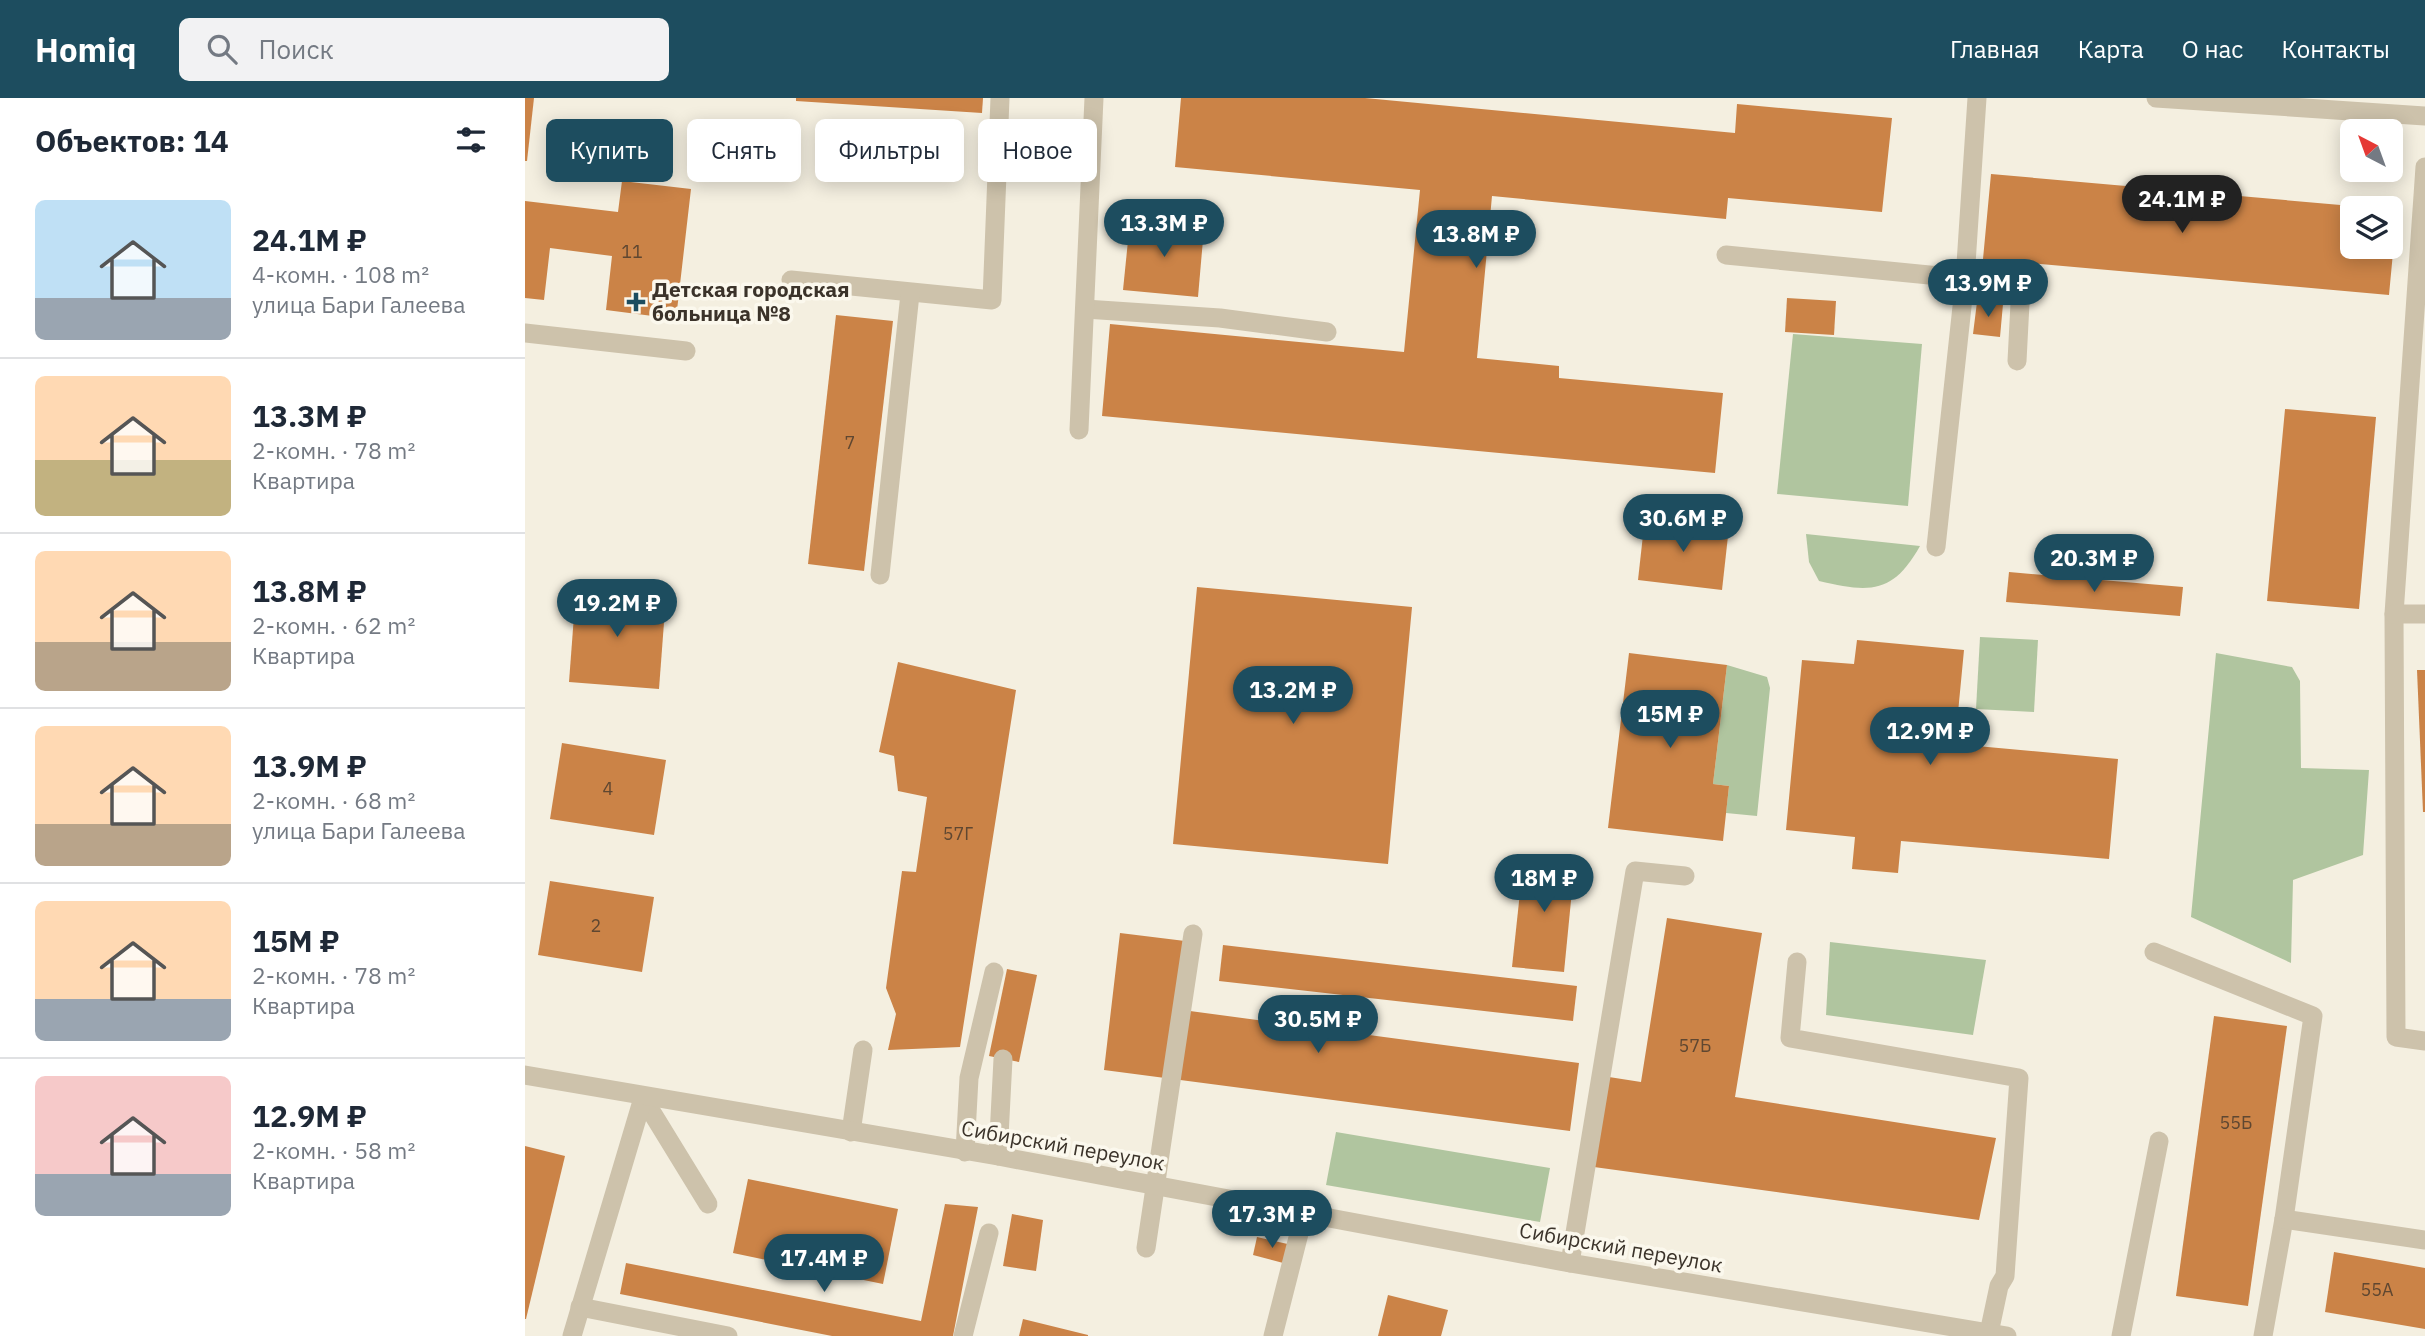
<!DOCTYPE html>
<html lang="ru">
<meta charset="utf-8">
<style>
body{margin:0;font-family:"IBM Plex Sans",sans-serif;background:#f2f2f3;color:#1f2937;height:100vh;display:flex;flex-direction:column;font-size:26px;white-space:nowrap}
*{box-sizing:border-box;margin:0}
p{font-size:23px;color:#747a83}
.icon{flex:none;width:38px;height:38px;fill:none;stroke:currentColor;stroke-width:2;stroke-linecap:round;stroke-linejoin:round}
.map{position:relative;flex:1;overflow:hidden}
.details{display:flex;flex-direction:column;background:#fff;width:525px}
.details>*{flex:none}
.banner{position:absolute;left:21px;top:21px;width:665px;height:63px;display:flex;gap:14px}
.needle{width:46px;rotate:319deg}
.buttons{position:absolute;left:1815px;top:21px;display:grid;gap:14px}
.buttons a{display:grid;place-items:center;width:63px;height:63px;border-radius:10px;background:#fff;box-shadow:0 4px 18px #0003;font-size:35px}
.price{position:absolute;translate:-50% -60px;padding:0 16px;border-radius:24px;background:#1d4d5f;color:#fff;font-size:23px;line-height:46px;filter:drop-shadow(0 2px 4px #0008)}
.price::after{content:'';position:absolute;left:50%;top:42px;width:21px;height:16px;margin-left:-10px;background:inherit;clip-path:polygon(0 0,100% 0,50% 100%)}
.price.on{background:#222;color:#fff}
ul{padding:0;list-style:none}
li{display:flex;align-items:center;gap:21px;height:175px;padding:0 35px}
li+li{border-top:2px solid #e0e1e3}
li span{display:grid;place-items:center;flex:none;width:196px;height:140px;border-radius:10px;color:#555}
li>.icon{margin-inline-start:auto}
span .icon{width:84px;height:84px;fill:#fffc;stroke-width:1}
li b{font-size:30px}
h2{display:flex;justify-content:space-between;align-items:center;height:84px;padding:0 35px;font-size:30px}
.pill{padding:0 24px;border-radius:10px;background:#fff;box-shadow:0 4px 18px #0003;font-size:24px;line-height:63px}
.pill.on{background:#1d4d5f;color:#fff}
header{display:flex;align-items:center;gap:42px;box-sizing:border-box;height:98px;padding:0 35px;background:#1d4d5f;color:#fff}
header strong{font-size:33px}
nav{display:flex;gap:38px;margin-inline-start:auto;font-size:24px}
.search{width:490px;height:63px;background:#f2f2f3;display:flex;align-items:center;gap:18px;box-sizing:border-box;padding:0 24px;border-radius:10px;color:#747a83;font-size:26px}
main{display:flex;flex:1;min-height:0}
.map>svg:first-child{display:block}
.green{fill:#b0c59f}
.building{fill:#cb8347}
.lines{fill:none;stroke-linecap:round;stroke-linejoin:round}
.service{stroke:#cdc2ab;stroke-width:19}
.minor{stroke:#cdc2ab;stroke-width:19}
.poi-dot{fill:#1d4d5f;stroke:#fbf8ed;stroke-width:2.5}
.labels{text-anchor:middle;stroke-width:7;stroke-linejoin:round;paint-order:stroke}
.number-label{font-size:18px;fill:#5f4731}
.poi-label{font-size:21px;font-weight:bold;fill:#3b332a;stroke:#fbf8ed;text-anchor:start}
.street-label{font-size:21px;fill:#3b332a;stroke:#fbf8ed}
</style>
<header>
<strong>Homiq</strong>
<div class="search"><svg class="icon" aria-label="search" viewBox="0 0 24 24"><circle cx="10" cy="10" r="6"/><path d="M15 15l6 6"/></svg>Поиск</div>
<nav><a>Главная</a><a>Карта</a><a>О нас</a><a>Контакты</a></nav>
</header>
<main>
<section class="details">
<h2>Объектов: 14<svg class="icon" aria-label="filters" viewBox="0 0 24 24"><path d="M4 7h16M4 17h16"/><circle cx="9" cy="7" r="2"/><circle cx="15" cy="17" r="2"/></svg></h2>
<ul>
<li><span style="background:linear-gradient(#bfe0f5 70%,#9aa5b1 0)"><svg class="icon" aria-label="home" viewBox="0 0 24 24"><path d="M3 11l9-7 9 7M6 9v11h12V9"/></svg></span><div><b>24.1M ₽</b><p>4-комн. · 108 m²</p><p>улица Бари Галеева</p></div></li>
<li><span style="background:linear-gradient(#ffd9b3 60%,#c2b280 0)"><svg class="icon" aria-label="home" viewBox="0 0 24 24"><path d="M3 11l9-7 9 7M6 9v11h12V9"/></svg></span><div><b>13.3M ₽</b><p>2-комн. · 78 m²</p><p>Квартира</p></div></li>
<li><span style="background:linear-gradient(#ffd9b3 65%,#b9a48a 0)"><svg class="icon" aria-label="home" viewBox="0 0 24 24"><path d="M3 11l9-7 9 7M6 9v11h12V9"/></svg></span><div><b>13.8M ₽</b><p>2-комн. · 62 m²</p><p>Квартира</p></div></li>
<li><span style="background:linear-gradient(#ffd9b3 70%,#b9a48a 0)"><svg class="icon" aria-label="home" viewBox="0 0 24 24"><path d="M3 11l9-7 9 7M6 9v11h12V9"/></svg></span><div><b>13.9M ₽</b><p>2-комн. · 68 m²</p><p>улица Бари Галеева</p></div></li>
<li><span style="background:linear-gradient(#ffd9b3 70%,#9aa5b1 0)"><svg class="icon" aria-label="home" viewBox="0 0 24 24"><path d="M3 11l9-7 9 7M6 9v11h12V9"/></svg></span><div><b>15M ₽</b><p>2-комн. · 78 m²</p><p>Квартира</p></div></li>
<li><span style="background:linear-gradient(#f6c9c9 70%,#9aa5b1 0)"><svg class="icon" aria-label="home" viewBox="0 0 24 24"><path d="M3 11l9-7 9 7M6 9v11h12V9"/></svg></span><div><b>12.9M ₽</b><p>2-комн. · 58 m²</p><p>Квартира</p></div></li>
</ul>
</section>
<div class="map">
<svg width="1900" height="1238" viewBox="0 0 1900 1238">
<rect width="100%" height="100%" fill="#f4efe0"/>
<g class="green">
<path d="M 1268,236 L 1397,246 L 1383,408 L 1252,396 Z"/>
<path d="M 1281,436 L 1395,448 C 1368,496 1345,495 1294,483 L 1284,464 Z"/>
<path d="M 1455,539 L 1513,542 L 1509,614 L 1451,611 Z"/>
<path d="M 1691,555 L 1767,569 L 1775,583 L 1776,670 L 1844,672 L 1838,757 L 1768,782 L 1766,865 L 1666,819 Z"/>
<path d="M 1202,567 L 1242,579 L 1245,590 L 1232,718 L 1201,715 L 1204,688 L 1188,686 Z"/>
<path d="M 1305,844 L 1461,862 L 1448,937 L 1301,917 Z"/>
<path d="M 811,1034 L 1025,1070 L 1015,1124 L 801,1087 Z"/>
</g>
<g class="building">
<path d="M 0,0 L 9,0 L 2,63 L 0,63 Z"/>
<path d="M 271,0 L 458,0 L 457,15 L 271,3 Z"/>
<path d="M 656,0 L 840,0 L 1210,35 L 1212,6 L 1367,20 L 1357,114 L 1203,100 L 1201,121 L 967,98 L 952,260 L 1034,268 L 1034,280 L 1198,295 L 1190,375 L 577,318 L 585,226 L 879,254 L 895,92 L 650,69 Z"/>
<path d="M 1466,76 L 1827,108 L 1827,149 L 1866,149 L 1866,112 L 1872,112 L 1864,197 L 1458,161 Z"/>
<path d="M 97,83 L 166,91 L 151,221 L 81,212 L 87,158 L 25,150 L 19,202 L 0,200 L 0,103 L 93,114 Z"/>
<path d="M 605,123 L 679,130 L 673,199 L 598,192 Z"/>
<path d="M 1262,200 L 1311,203 L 1309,237 L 1260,234 Z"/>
<path d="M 1452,204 L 1478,206 L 1475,239 L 1448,236 Z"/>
<path d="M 311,217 L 368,223 L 339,473 L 283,466 Z"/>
<path d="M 1760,311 L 1851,319 L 1834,511 L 1742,503 Z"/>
<path d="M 1120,419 L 1204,429 L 1197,492 L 1113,482 Z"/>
<path d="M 1484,474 L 1658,489 L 1655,518 L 1481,504 Z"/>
<path d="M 672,489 L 887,509 L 863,766 L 648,746 Z"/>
<path d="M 51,491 L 141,498 L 134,591 L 44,584 Z"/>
<path d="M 1332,542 L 1439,552 L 1430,646 L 1593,661 L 1584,761 L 1376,743 L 1373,775 L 1327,771 L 1330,739 L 1261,732 L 1277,562 L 1329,566 Z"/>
<path d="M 1104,555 L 1202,567 L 1188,686 L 1204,688 L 1198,743 L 1083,730 Z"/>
<path d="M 373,564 L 491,592 L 435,949 L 363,952 L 371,916 L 361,890 L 377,773 L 391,774 L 402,699 L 373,693 L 369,658 L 354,654 Z"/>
<path d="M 1892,572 L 1900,572 L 1900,714 L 1898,714 Z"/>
<path d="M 37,645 L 141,662 L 129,737 L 25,721 Z"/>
<path d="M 999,757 L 1050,762 L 1039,874 L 987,869 Z"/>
<path d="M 25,783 L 129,799 L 117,874 L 13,857 Z"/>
<path d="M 1142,820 L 1237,835 L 1210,999 L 1471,1040 L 1454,1122 L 1069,1069 L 1084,979 L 1116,984 Z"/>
<path d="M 595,835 L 660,843 L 650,911 L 1054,965 L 1045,1033 L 579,972 Z"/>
<path d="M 698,847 L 1052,888 L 1048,923 L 694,883 Z"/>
<path d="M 482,871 L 512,877 L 494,964 L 464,958 Z"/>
<path d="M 1689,918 L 1762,928 L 1723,1208 L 1651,1198 Z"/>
<path d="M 0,1048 L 40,1058 L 1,1221 L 0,1221 Z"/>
<path d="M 223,1081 L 373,1111 L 358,1186 L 208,1155 Z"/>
<path d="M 420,1106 L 453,1109 L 428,1238 L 307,1238 L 95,1196 L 101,1165 L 396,1223 Z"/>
<path d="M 487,1116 L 518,1122 L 511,1173 L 478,1168 Z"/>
<path d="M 732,1139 L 767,1147 L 762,1166 L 728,1157 Z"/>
<path d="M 1809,1154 L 1900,1170 L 1900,1231 L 1800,1214 Z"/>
<path d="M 863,1197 L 923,1212 L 916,1238 L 853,1238 Z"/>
<path d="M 498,1221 L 563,1237 L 563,1238 L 494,1238 Z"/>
</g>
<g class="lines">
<g class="service">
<path d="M 1900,69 L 1869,516 L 1871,939 L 1900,943"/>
<path d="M 1201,157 L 1496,186 L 1492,263"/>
<path d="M 266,182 L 467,202 L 475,0"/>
<path d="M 560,211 L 695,220 L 802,234"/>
<path d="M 0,235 L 161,253"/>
<path d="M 554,332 L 569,0"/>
<path d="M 1411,449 L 1440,181 L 1452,0"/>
<path d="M 355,477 L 385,196"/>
<path d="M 1869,516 L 1900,516"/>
<path d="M 1629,854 L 1788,918 L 1759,1121 L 1738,1238"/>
<path d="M 1272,864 L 1265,940 L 1494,980 L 1480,1178 L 1474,1188 L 1464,1235"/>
<path d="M 118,1000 L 183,1106"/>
<path d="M 326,1034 L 338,952"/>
<path d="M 440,1054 L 444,980 L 469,874"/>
<path d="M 473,1058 L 478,961"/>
<path d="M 1759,1121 L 1900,1142"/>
<path d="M 621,1150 L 668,836"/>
<path d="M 1045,1165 L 1110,773 L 1160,778"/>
<path d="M 55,1209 L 203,1238"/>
<path d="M 47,1238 L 118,1000"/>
<path d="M 438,1238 L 464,1135"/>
<path d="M 748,1238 L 779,1116"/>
<path d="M 1596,1238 L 1634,1043"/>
</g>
<g class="minor">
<path d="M 1631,0 L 1900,18"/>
<path d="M 0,977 L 473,1058 L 1045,1165 L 1482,1238"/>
</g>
</g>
<path class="poi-dot" d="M107.5 193.5h7v7h7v7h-7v7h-7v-7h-7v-7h7z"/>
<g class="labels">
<g class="number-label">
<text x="107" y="160">11</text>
<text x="325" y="351">7</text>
<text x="83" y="697">4</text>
<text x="433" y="742">57Г</text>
<text x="71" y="834">2</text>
<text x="1170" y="954">57Б</text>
<text x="1711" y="1031">55Б</text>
<text x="1852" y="1198">55А</text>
</g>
<g class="poi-label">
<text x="127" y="199">Детская городская<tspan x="127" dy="24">больница №8</tspan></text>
</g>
<g class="street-label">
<text transform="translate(538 1048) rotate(10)" y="7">Сибирский переулок</text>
<text transform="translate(1096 1150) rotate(10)" y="7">Сибирский переулок</text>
</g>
</g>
</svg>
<div class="buttons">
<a><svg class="needle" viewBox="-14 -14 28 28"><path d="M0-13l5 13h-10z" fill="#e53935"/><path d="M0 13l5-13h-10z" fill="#747a83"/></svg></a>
<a><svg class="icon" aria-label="layers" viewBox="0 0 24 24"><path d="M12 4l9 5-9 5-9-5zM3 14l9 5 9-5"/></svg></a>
</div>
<b class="price on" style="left:1657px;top:137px">24.1M ₽</b>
<b class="price" style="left:639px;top:161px">13.3M ₽</b>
<b class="price" style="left:951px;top:172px">13.8M ₽</b>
<b class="price" style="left:1463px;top:221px">13.9M ₽</b>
<b class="price" style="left:1158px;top:456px">30.6M ₽</b>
<b class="price" style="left:1569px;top:496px">20.3M ₽</b>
<b class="price" style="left:92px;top:541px">19.2M ₽</b>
<b class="price" style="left:768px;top:628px">13.2M ₽</b>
<b class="price" style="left:1145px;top:652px">15M ₽</b>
<b class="price" style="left:1405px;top:669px">12.9M ₽</b>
<b class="price" style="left:1019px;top:816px">18M ₽</b>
<b class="price" style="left:793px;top:957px">30.5M ₽</b>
<b class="price" style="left:747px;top:1152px">17.3M ₽</b>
<b class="price" style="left:299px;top:1196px">17.4M ₽</b>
<div class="banner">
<a class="pill on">Купить</a>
<a class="pill">Снять</a>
<a class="pill">Фильтры</a>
<a class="pill">Новое</a>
</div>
</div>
</main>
